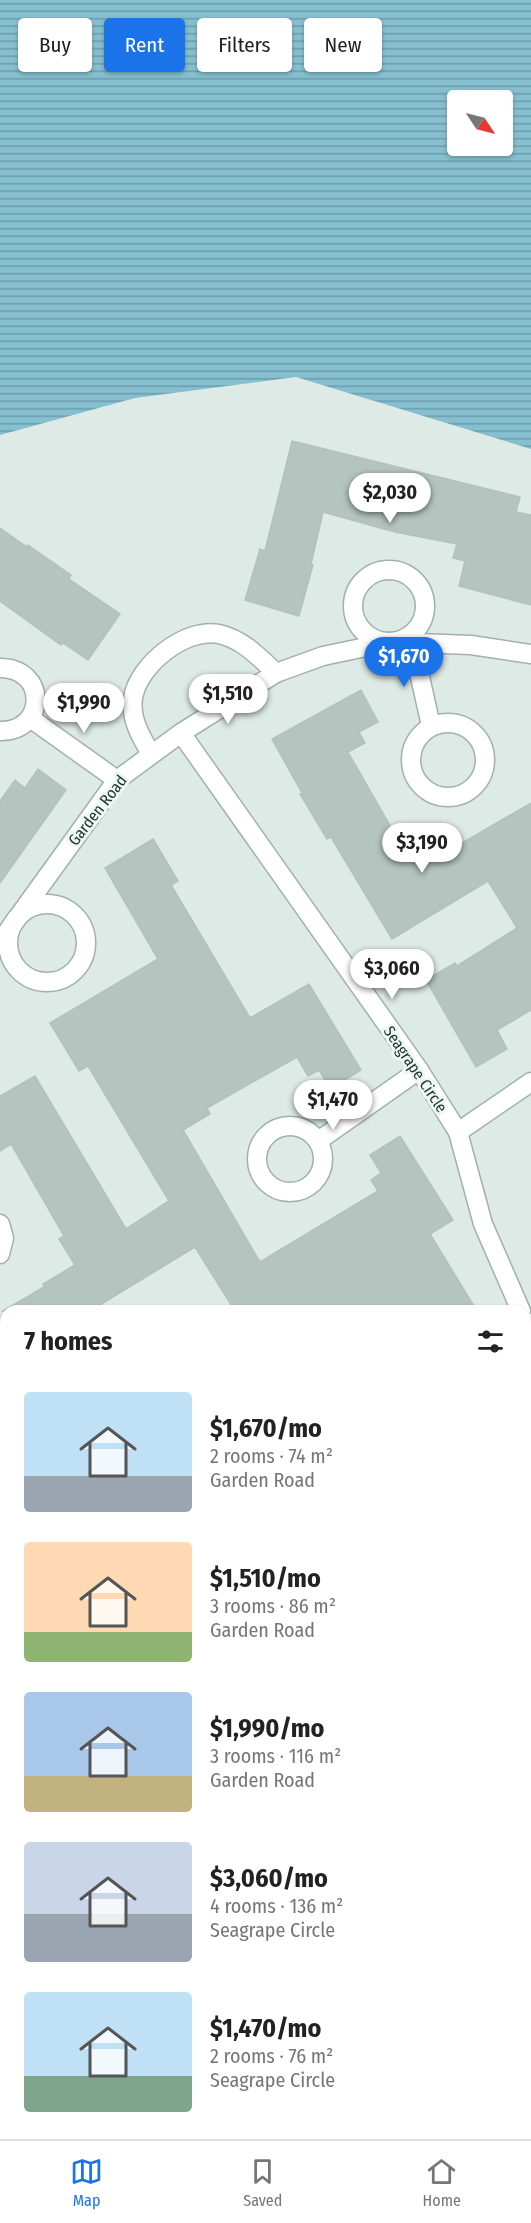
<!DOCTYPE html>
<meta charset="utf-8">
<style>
body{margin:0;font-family:"Fira Sans Condensed",sans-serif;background:#f2f2f2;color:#222;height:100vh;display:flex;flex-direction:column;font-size:22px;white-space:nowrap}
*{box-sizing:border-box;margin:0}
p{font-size:20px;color:#767676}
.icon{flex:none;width:33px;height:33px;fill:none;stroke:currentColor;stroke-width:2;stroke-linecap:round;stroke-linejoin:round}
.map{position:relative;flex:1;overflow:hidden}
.sheet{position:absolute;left:0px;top:1305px;width:531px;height:834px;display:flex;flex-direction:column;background:#fff;border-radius:18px 18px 0 0;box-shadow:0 2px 4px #0004}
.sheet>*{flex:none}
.hud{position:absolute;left:18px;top:18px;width:495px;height:54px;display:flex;gap:12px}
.needle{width:39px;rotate:125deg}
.buttons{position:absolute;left:447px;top:90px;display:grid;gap:12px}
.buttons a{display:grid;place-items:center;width:66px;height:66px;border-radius:6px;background:#fff;box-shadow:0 2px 4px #0004;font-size:30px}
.price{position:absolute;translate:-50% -51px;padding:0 14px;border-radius:21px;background:#fff;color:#222;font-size:20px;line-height:39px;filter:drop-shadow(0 2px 3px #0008)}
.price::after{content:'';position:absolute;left:50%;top:36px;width:18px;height:14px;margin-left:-9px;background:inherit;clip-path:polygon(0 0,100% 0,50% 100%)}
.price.current{background:#1a73e8;color:#fff}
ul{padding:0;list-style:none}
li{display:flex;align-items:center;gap:18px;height:150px;padding:0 24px}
li span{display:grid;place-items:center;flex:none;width:168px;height:120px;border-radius:6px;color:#555}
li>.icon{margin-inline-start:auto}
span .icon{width:72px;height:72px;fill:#fffc;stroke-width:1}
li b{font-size:26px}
h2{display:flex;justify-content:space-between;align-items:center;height:72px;padding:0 24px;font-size:26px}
.pill{padding:0 21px;border-radius:6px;background:#fff;box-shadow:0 2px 4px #0004;font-size:21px;line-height:54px}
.pill.current{background:#1a73e8;color:#fff}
.menu{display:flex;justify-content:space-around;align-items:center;height:84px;border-top:2px solid #e0e0e0;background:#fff;font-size:16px;color:#767676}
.menu a{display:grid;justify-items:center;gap:3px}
.menu .current{color:#1a73e8}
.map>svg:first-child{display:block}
.built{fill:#cdd9d5}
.water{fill:url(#water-rules);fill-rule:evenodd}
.building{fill:#b4c4bf;stroke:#b1c3bd;stroke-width:1.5}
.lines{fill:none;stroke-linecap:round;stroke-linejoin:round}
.lane-casing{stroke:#a1b1ac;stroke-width:18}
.street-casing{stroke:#a1b1ac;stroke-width:21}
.secondary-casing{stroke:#9eb5ae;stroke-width:21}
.lane{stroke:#fff;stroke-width:15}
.street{stroke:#fff;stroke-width:18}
.secondary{stroke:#fff;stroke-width:18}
.labels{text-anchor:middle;stroke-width:6;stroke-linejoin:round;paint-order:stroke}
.street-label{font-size:16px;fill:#203934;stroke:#eff7f3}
</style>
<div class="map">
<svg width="531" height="2139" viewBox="0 0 531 2139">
<defs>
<pattern id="water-rules" width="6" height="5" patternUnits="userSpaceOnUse" patternTransform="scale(1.5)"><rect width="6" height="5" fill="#86bfcf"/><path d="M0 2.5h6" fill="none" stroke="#6d9ca9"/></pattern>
</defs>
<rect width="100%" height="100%" fill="#deeae5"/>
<path class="built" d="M 6,1399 L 6,1550 L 0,1540 L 0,1402 Z"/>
<path class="water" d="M 0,0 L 531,0 L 531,449 L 296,377 L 135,398 L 0,435 ZM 458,100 L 502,100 L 502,146 L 458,146 Z"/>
<g class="building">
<path d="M 292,441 L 520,497 L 516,512 L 531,515 L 531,605 L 459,586 L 465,561 L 453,558 L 457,544 L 395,532 L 323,512 L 311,564 L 313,565 L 299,616 L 245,600 L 260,549 L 265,551 Z"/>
<path d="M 0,528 L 27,547 L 28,545 L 71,575 L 69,579 L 120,614 L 88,660 L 63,643 L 61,645 L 0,601 Z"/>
<path d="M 361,690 L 378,722 L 359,732 L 365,743 L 348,752 L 400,843 L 405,840 L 421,867 L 531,803 L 531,1010 L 497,1030 L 507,1049 L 476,1067 L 426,980 L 455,963 L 457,966 L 517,928 L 488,881 L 392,939 L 331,837 L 327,839 L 300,794 L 302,793 L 272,739 Z"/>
<path d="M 38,769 L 66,790 L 0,883 L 0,801 L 15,780 L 25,788 Z"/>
<path d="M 153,839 L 178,881 L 171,885 L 250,1018 L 309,984 L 361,1070 L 330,1089 L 319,1070 L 308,1076 L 297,1057 L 207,1108 L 210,1114 L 183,1130 L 260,1262 L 378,1191 L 371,1180 L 381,1173 L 370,1155 L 400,1136 L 453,1220 L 430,1234 L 477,1311 L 235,1311 L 195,1247 L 90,1311 L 3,1311 L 44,1287 L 43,1284 L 75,1265 L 59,1239 L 64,1236 L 11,1144 L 0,1151 L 0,1096 L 35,1076 L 126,1229 L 169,1201 L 88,1066 L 79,1071 L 50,1023 L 158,959 L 105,868 Z"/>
</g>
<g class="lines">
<g class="lane-casing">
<g id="lane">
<path d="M 0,1600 L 6,1609"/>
<path d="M 0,1665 L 6,1662"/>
<path d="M 0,1701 L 6,1686"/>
<path d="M 0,1779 L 6,1788"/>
<path d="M 40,2139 L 43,2133"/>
<path d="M 108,2139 L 113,2133"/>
</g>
</g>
<g class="street-casing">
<g id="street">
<circle cx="389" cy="606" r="36"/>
<path d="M 412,641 L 431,726"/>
<path d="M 0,668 C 48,668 47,732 0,731"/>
<path d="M 30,718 L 117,780"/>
<circle cx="448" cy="760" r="37"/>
<path d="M 181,733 L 419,1070 L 458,1132 L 483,1224 L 521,1311"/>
<path d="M 151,754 C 141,737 130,719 133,698 C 138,665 186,627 219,634 C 242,639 259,657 276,673"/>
<circle cx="47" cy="943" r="39"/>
<path d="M 0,942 L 117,780 L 181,733 L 276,673 L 323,656 L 390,642 L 471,645 L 531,654"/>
<circle cx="290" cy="1159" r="33"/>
<path d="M 458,1132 L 531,1082"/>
<path d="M 318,1141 L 419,1070"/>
<path d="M 0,1224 L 4,1238 L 0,1254"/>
<path d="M 525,1321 L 531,1335"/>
<path d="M 525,1388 L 531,1384"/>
</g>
</g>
<g class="secondary-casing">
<g id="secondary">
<path d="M 525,2072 L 531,2068"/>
<path d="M 414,2139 L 424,2133"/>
</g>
</g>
<use href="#lane" class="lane"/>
<use href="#street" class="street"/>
<use href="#secondary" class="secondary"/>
</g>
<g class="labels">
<g class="street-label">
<text transform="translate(97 810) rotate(-52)" y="6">Garden Road</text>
<text transform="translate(416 1069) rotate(56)" y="6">Seagrape Circle</text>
</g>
</g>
</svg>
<div class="buttons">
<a><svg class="needle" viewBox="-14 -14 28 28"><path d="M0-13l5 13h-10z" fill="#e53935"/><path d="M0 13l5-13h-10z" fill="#767676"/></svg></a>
</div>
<b class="price" style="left:390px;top:524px">$2,030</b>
<b class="price current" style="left:404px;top:688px">$1,670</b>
<b class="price" style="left:228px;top:725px">$1,510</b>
<b class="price" style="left:84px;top:734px">$1,990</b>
<b class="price" style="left:422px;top:874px">$3,190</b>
<b class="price" style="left:392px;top:1000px">$3,060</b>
<b class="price" style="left:333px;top:1131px">$1,470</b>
<div class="hud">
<a class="pill">Buy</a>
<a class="pill current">Rent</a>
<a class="pill">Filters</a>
<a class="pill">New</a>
</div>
<section class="sheet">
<h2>7 homes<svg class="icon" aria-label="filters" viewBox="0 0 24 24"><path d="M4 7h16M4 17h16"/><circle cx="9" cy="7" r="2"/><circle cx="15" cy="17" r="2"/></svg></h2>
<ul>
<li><span style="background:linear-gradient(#bfe0f5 70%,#9aa5b1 0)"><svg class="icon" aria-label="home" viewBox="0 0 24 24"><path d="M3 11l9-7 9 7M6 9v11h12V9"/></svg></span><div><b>$1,670/mo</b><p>2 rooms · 74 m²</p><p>Garden Road</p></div></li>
<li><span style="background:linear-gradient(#ffd9b3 75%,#8fb573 0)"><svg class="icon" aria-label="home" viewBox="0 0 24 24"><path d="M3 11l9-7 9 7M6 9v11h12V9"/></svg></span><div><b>$1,510/mo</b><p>3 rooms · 86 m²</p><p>Garden Road</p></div></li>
<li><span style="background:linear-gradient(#a9c7e8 70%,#c2b280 0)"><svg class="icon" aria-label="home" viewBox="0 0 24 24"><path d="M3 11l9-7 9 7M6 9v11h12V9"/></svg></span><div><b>$1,990/mo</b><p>3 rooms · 116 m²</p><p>Garden Road</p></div></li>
<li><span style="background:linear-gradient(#c9d6e8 60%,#9aa5b1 0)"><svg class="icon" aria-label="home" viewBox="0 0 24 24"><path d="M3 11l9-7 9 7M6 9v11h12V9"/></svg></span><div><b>$3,060/mo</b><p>4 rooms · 136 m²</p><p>Seagrape Circle</p></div></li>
<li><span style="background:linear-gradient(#bfe0f5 70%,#7fa58c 0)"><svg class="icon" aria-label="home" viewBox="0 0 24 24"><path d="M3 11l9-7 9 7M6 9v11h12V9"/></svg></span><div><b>$1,470/mo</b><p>2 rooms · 76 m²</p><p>Seagrape Circle</p></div></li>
</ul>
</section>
</div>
<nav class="menu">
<a class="current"><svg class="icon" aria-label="map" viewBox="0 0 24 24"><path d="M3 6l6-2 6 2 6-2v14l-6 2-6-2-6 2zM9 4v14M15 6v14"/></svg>Map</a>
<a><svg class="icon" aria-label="saved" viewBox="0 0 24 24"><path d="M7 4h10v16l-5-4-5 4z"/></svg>Saved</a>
<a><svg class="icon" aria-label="home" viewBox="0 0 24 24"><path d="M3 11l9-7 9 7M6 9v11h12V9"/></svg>Home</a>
</nav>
